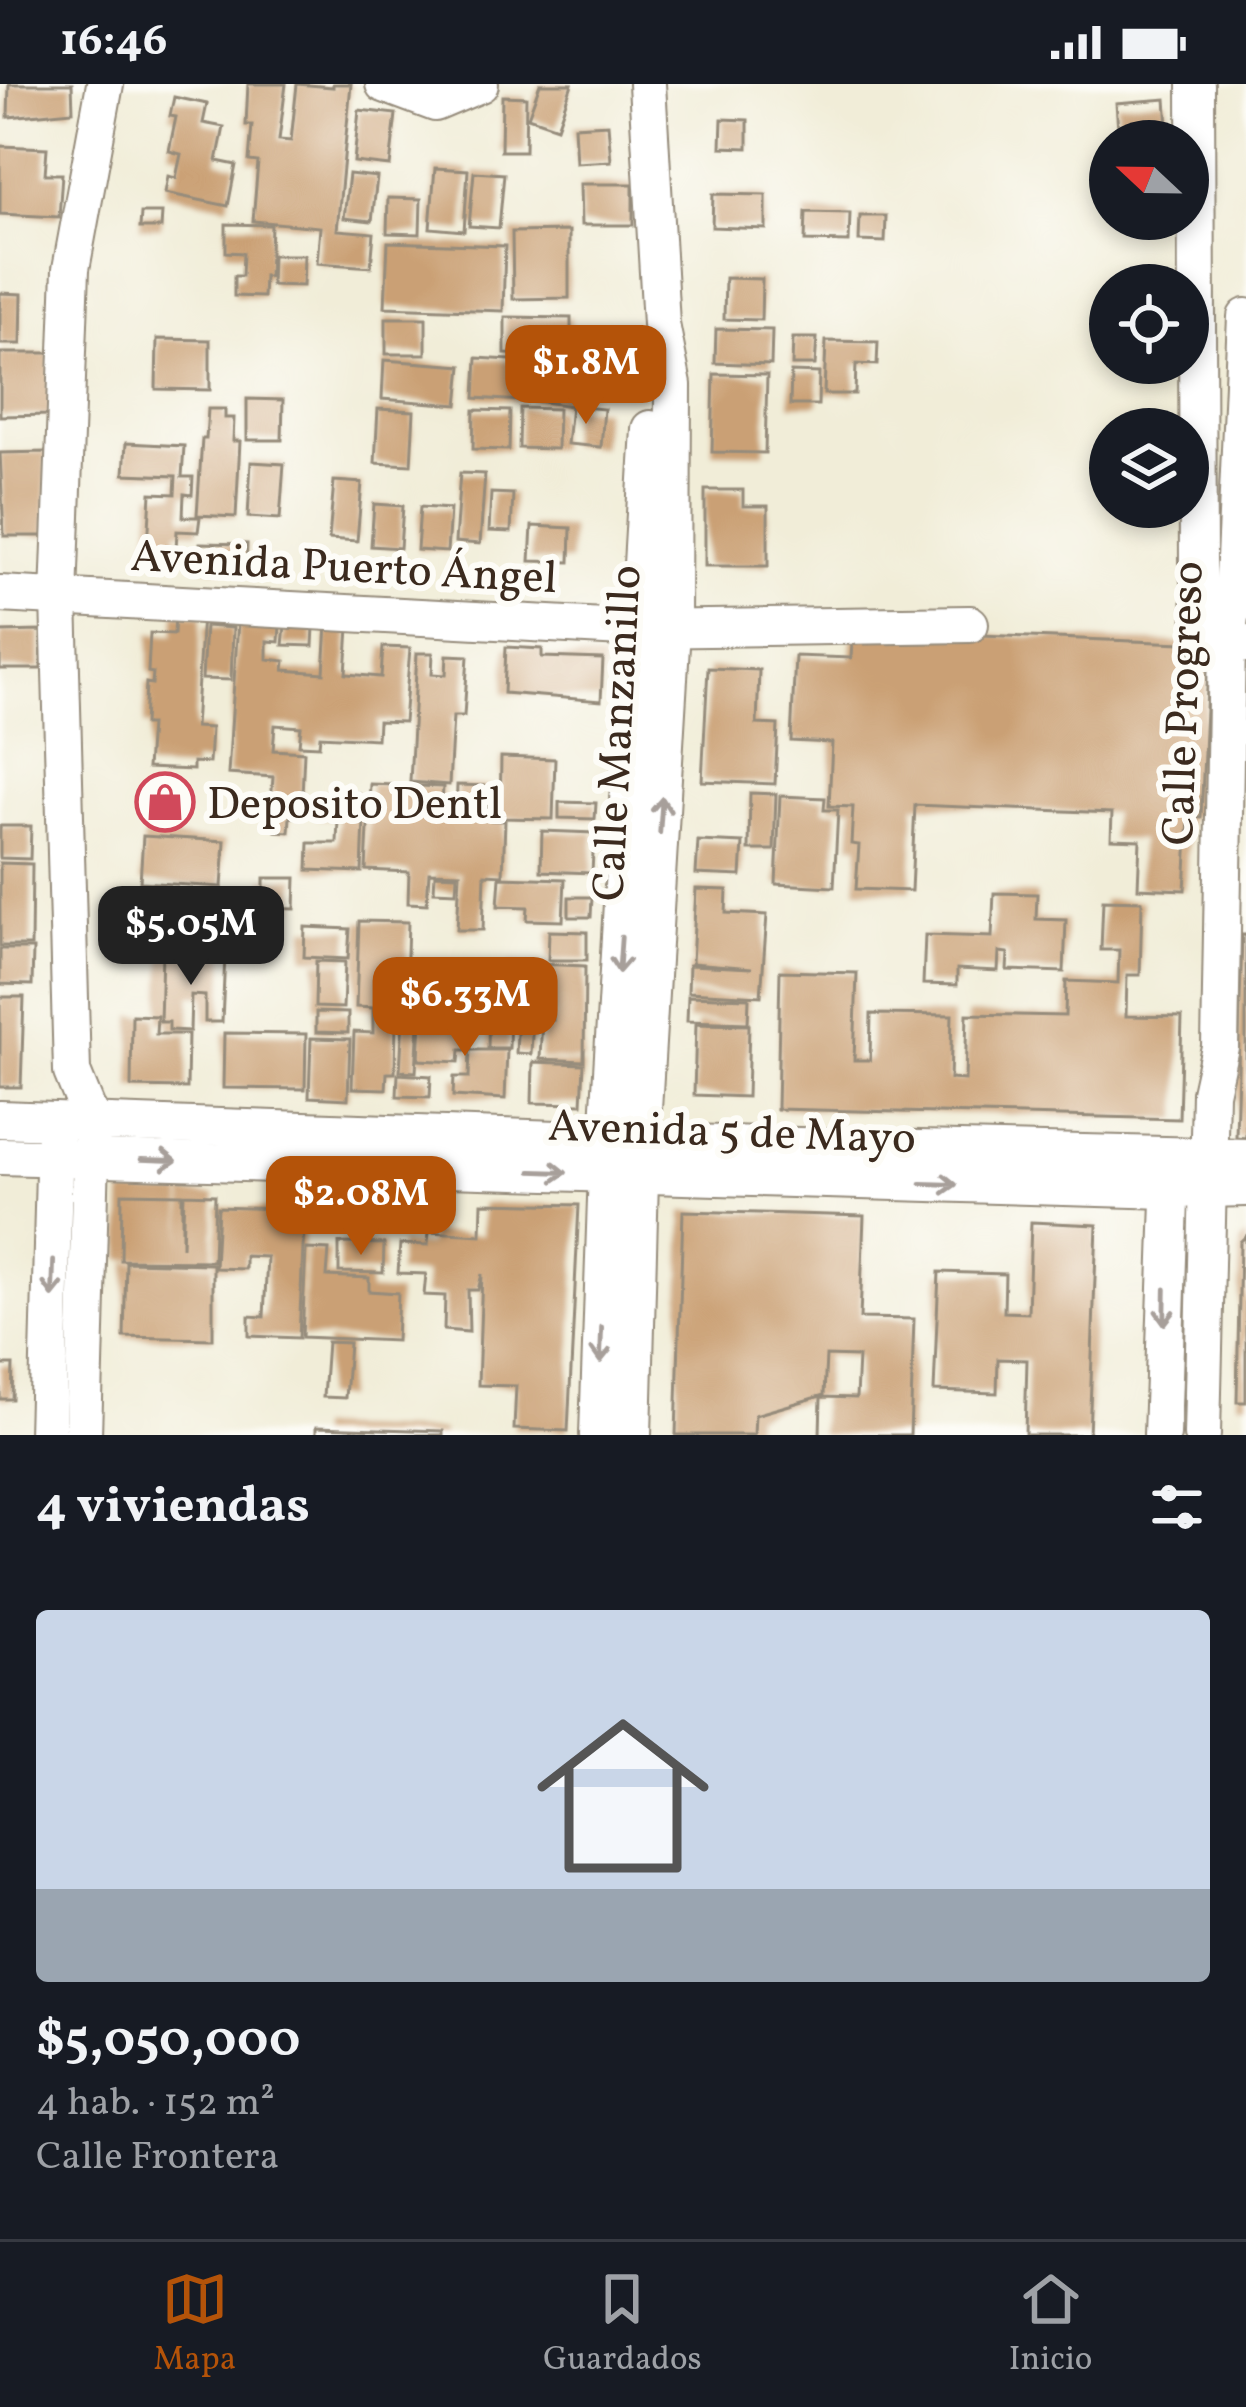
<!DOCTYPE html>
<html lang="es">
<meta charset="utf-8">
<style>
body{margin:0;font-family:Vollkorn,serif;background:#242831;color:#f1f3f6;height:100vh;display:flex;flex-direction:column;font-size:45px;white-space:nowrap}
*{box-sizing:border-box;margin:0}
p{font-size:39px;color:#9ea1a6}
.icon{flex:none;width:66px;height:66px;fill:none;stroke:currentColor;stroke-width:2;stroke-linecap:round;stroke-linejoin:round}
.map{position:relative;height:1351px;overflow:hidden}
.details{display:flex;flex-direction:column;background:#171b24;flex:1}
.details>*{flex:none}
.needle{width:78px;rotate:292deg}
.controls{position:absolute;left:1089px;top:36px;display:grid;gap:24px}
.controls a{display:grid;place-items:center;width:120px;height:120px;border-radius:50%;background:#171b24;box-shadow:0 6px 18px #0003;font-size:60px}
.price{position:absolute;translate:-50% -102px;padding:0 27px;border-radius:24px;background:#b45309;color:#fff;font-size:39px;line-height:78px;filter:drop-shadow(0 3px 6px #0008)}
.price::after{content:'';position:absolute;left:50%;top:72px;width:36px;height:27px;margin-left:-18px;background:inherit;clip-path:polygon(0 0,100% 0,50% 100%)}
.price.active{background:#222;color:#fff}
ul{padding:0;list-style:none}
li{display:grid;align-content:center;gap:24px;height:636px;padding:0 36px}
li+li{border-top:3px solid #363941}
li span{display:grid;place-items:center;height:372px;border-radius:12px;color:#555}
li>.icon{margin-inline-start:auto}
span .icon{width:216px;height:216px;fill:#fffc;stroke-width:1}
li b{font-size:51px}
h2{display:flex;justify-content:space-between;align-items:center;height:144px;padding:0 36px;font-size:51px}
.status{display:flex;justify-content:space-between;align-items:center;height:84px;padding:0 60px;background:#171b24;direction:ltr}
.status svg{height:33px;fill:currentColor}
.dock{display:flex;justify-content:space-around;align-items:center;height:168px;border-top:3px solid #363941;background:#171b24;font-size:33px;color:#9ea1a6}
.dock a{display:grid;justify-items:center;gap:6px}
.dock .active{color:#b45309}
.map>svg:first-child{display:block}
.building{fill:#caa074}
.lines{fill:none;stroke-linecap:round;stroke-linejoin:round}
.minor-casing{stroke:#968c7b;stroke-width:40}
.minor{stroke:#fff;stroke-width:36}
.oneway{stroke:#a79f9a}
.labels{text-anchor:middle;stroke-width:12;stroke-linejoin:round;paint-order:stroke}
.street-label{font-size:45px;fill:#3b2a1e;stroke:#fdfcf7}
.poi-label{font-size:45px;fill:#3b2a1e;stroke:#fdfcf7;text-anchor:start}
</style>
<div class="status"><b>16:46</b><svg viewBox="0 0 49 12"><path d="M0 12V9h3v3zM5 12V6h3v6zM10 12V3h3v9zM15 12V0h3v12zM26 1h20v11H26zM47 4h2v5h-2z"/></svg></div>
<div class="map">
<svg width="1246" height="1351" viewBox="0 0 1246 1351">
<rect width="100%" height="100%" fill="#fdfcf7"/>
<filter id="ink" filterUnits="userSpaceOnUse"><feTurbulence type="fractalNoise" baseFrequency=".00833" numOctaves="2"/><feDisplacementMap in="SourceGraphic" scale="24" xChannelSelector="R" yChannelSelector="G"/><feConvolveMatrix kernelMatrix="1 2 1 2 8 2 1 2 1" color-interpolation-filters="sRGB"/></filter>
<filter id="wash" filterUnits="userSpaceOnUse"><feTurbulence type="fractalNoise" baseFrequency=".004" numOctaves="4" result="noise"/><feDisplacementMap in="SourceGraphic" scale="48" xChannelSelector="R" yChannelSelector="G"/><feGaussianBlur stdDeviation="2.7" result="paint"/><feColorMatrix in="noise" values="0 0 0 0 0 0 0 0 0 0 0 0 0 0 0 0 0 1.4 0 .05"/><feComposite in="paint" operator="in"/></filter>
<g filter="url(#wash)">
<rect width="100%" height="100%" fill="#f1edd8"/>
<g id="blocks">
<g class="building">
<path d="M 9,0 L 72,0 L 73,27 L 8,33 Z"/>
<path d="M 248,0 L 286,0 L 279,56 L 291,57 L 297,0 L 333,3 L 333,0 L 351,0 L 337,146 L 374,149 L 371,183 L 317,179 L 320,143 L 253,137 L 258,78 L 249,77 L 252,41 L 246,41 Z"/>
<path d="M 540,0 L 572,0 L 557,43 L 528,33 Z"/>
<path d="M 502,12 L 526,13 L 525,67 L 501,67 Z"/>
<path d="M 174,13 L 207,20 L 203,39 L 224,43 L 217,77 L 236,81 L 228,122 L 165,109 L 168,92 L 176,94 L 181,70 L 169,67 L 176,33 L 170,32 Z"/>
<path d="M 1166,15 L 1169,57 L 1119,57 L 1116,19 Z"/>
<path d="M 359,26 L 396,30 L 390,82 L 354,78 Z"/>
<path d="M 722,35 L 748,36 L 748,64 L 721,63 Z"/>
<path d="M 608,40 L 611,77 L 576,79 L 574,42 Z"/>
<path d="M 0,62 L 47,64 L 45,90 L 62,90 L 59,133 L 0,130 Z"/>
<path d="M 435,84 L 468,86 L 464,147 L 430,144 Z"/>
<path d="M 474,88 L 504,90 L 499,144 L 469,142 Z"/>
<path d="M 349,90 L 377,93 L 372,137 L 344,134 Z"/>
<path d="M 580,100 L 633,100 L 633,141 L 581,141 Z"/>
<path d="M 713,110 L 766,111 L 766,145 L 712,143 Z"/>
<path d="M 388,114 L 421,115 L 420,150 L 387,149 Z"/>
<path d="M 806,128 L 850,129 L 849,158 L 805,157 Z"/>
<path d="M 141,129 L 162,129 L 161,144 L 140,144 Z"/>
<path d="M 860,132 L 886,132 L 885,158 L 859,157 Z"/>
<path d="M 226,140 L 271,141 L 269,193 L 264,192 L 263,213 L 234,212 L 234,192 L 242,192 L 243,169 L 226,168 Z"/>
<path d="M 569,147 L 569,214 L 513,215 L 512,148 Z"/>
<path d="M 388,158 L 505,162 L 503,227 L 385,223 Z"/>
<path d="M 272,171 L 304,171 L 303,202 L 271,201 Z"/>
<path d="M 725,194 L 762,195 L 761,236 L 724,235 Z"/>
<path d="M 0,209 L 22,210 L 21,260 L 0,260 Z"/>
<path d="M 505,233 L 571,234 L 571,271 L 505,270 Z"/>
<rect x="386" y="234" width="40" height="36"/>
<path d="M 716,245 L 772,246 L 771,281 L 715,279 Z"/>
<path d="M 793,254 L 817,254 L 815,281 L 792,281 Z"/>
<path d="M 157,255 L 210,256 L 210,306 L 156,305 Z"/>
<path d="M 826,257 L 878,258 L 877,281 L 856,280 L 855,310 L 824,310 Z"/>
<path d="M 0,269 L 50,269 L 50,331 L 0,332 Z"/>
<path d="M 477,274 L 526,277 L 523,317 L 475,314 Z"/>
<path d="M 384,276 L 462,282 L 458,321 L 382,315 Z"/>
<path d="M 533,280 L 571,282 L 571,322 L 530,316 Z"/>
<path d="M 791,288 L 819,289 L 818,321 L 790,321 Z"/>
<path d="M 714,290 L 767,291 L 765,369 L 712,368 Z"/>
<path d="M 247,315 L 283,316 L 282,356 L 247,356 Z"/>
<path d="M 571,322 L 604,325 L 601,363 L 567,360 Z"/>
<path d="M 520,324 L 558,325 L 557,365 L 519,364 Z"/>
<path d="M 208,325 L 225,325 L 225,334 L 234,334 L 233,357 L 240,357 L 236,433 L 197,431 L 202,355 L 206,355 Z"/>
<path d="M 378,325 L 414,327 L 411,381 L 375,379 Z"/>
<path d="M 474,326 L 510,327 L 509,366 L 473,365 Z"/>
<path d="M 126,359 L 184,362 L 182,393 L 193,393 L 192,411 L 184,410 L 183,433 L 200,433 L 198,448 L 177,447 L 176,465 L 148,463 L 151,409 L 175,410 L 176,392 L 124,390 Z"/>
<path d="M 46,368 L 47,452 L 4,452 L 0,369 Z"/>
<path d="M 251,378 L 284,380 L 280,435 L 248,433 Z"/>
<path d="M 460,389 L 485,390 L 480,460 L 455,458 Z"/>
<path d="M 334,397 L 362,399 L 357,457 L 329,455 Z"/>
<path d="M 705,406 L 743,406 L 743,422 L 768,422 L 768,482 L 705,482 Z"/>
<path d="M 491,409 L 513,410 L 511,448 L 489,447 Z"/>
<path d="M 374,420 L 403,422 L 400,464 L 371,462 Z"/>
<path d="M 420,423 L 450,425 L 447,468 L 417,466 Z"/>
<path d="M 532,442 L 571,444 L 570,478 L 530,477 Z"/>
<path d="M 200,459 L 247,460 L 246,486 L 199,484 Z"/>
<path d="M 175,529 L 202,531 L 195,643 L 211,644 L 209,679 L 193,678 L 193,686 L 147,684 L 150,641 L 144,641 L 146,599 L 152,600 L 153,589 L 148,588 L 150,549 L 174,550 Z"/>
<path d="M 238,537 L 280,540 L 279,558 L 267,557 L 267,575 L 285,577 L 284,586 L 324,589 L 327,541 L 349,543 L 346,590 L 381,593 L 383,563 L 410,564 L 404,638 L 378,637 L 377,655 L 320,652 L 319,662 L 299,661 L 301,643 L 275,641 L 273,666 L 304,668 L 301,733 L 290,733 L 289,748 L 276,747 L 277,732 L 270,731 L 273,693 L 228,690 Z"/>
<path d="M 285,541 L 314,542 L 313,562 L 283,561 Z"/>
<path d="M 205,542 L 233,544 L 231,596 L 202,595 Z"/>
<path d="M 853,546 L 1209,560 L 1201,734 L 1189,733 L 1185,806 L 1138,804 L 1140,756 L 1111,755 L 1112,729 L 915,721 L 911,807 L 856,805 L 859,761 L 851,760 L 853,723 L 829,722 L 832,659 L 791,657 L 795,572 L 851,574 Z"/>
<path d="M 41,547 L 41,585 L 0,585 L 0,548 Z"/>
<path d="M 506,563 L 542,565 L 542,573 L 603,575 L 601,617 L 504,609 Z"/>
<path d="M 417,569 L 433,569 L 432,590 L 446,591 L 447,571 L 468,572 L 464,632 L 453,632 L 449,701 L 410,698 Z"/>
<path d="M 708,584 L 759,586 L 757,640 L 778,641 L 775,700 L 702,697 Z"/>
<path d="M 501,673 L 555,675 L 553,735 L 500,734 Z"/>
<path d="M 370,700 L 443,703 L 441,734 L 505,737 L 503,791 L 485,790 L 483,846 L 457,846 L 460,789 L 429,788 L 427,820 L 408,819 L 409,788 L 366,786 Z"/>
<path d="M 457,701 L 489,702 L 488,734 L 456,733 Z"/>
<path d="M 317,708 L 358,709 L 357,735 L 364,735 L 362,788 L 308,786 L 309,759 L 337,759 L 338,735 L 316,734 Z"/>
<path d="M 750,709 L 776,710 L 774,766 L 749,766 Z"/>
<path d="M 780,712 L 825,714 L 824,726 L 838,726 L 834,803 L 776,800 Z"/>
<path d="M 559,718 L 596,719 L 595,735 L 559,734 Z"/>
<path d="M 0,742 L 31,742 L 30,775 L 0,774 Z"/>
<path d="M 542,747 L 594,749 L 592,789 L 541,787 Z"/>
<path d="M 143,752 L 225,757 L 222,803 L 140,798 Z"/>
<path d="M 698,757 L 743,759 L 741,792 L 696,790 Z"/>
<path d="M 0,779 L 32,780 L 31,862 L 0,862 Z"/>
<path d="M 435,790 L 457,791 L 456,808 L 434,807 Z"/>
<path d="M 500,793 L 565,795 L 563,837 L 527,836 L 528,823 L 498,822 Z"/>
<path d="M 264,794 L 296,794 L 295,825 L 264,824 Z"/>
<path d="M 696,805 L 727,806 L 726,829 L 767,831 L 761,912 L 688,908 L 689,881 L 752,884 L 692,879 Z"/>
<path d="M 994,809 L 1037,810 L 1036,835 L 1066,836 L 1064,888 L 1007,886 L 1008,869 L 999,868 L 998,887 L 957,885 L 957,901 L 923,900 L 925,851 L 992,853 Z"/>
<path d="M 569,813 L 592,813 L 591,833 L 569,833 Z"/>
<path d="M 1103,816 L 1142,817 L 1140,891 L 1127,891 L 1126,932 L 1182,933 L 1179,1035 L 777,1025 L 780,887 L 857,889 L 854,976 L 870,976 L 871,930 L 952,931 L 950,995 L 965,996 L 967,930 L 1065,932 L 1066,897 L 1118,899 L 1119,866 L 1101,866 Z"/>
<path d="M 359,837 L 408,838 L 405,935 L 396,935 L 395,989 L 387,989 L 386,1005 L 352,1004 L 354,948 L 373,949 L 373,924 L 356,923 Z"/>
<path d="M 305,843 L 350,845 L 348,875 L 304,873 Z"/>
<path d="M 549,847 L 587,848 L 587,876 L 548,876 Z"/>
<path d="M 1242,851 L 1246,851 L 1246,1054 L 1236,1053 Z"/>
<path d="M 0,865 L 33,865 L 32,901 L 0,900 Z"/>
<path d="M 162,869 L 225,871 L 222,938 L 205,938 L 205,912 L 191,911 L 190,947 L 169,946 L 169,938 L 160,938 Z"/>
<path d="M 316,877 L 345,878 L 343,924 L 315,923 Z"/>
<path d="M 421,877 L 473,878 L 471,931 L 419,929 Z"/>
<path d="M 509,879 L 585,882 L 584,977 L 540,975 L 542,935 L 553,936 L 553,931 L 533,930 L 531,970 L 516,969 L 519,915 L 508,915 Z"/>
<path d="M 688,912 L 749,914 L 748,939 L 687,937 Z"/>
<path d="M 0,913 L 24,913 L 21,1003 L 0,1003 Z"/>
<path d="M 489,925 L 510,925 L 509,964 L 488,964 Z"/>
<path d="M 316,928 L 348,929 L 348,949 L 316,948 Z"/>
<path d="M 132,931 L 157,932 L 156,950 L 188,950 L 187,1004 L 131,1003 Z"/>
<path d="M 403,935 L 419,937 L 416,988 L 400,987 Z"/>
<path d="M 421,936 L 471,938 L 470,966 L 507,966 L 505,1015 L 453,1012 L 454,993 L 469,993 L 470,966 L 460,966 L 459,978 L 419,976 Z"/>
<path d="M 696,940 L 749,941 L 747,1013 L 694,1011 Z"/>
<path d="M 224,949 L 306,950 L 305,1005 L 223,1004 Z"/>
<path d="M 311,954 L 350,955 L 348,1015 L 309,1013 Z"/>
<path d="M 533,978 L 584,980 L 582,1020 L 532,1019 Z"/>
<path d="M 398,990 L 431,992 L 430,1013 L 397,1012 Z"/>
<path d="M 122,1109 L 182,1110 L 182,1163 L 184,1110 L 215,1111 L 213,1177 L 121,1176 Z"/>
<path d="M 305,1119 L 328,1119 L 328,1141 L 304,1140 L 299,1254 L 249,1252 L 249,1232 L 264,1233 L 267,1173 L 245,1172 L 245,1185 L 215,1184 L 218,1123 L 305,1126 Z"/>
<path d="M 482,1119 L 579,1121 L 568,1347 L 514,1345 L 516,1302 L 478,1301 L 482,1190 L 478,1206 L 468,1206 L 469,1248 L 444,1246 L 445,1212 L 424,1211 L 426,1190 L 398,1189 L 400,1160 L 428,1161 L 429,1148 L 481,1151 Z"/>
<path d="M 683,1127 L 864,1132 L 860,1234 L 914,1235 L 910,1351 L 820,1351 L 821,1313 L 856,1314 L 858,1273 L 826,1272 L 824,1311 L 755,1331 L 754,1351 L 676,1351 Z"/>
<path d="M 1031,1138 L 1097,1141 L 1089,1351 L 1025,1351 L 1027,1276 L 998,1275 L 997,1309 L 934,1307 L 939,1188 L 1005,1190 L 1004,1228 L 1028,1229 Z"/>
<path d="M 1246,1152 L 1246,1318 L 1237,1318 L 1240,1158 Z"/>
<path d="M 339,1159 L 384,1160 L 383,1189 L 339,1188 Z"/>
<path d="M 306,1165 L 329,1166 L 327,1192 L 369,1194 L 369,1207 L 398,1209 L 396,1257 L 302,1253 Z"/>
<path d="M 126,1178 L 213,1180 L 213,1255 L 124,1253 Z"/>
<path d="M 327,1258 L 349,1259 L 345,1314 L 323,1313 Z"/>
<path d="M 0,1281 L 13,1281 L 12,1315 L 0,1315 Z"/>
<path d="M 316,1343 L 443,1347 L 443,1351 L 316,1351 Z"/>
</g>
</g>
</g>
<g filter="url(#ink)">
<use href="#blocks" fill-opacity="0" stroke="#968c7b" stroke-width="3"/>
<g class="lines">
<g class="minor-casing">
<g id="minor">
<path d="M 384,0 L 435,19 L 480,0"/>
<path d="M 1196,0 L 1198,483 L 1203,554 L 1246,560"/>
<path d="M 0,510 L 641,545 L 970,540"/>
<path d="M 0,1035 L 641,1058 L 1246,1073"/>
<path d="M 0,1072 L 1168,1106 L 1246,1104"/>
<path d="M 47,1351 L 55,1049"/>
<path d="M 83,1351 L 92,1037 L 72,988 L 59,514 L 71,185 L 105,0"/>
<path d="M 598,1351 L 608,1056 L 650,345"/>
<path d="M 633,1351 L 641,1058 L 672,545 L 673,301 L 661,240 L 647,0"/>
<path d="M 1162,1351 L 1171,1087"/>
<path d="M 1202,1351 L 1210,1009 L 1220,963 L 1227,559 L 1234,497 L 1246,233"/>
</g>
</g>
<use href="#minor" class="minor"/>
</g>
<defs><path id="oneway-shaft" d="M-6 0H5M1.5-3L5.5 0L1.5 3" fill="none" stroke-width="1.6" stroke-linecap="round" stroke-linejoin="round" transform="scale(3)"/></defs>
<g class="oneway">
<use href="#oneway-shaft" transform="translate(661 731) rotate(-86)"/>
<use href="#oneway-shaft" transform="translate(620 871) rotate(94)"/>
<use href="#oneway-shaft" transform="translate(159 1076) rotate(2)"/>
<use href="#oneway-shaft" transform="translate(549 1088) rotate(2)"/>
<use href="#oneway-shaft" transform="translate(939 1100) rotate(2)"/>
<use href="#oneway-shaft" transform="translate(53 1195) rotate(92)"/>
<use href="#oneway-shaft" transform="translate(1165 1223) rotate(91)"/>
<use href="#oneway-shaft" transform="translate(601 1261) rotate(92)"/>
</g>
</g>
<defs>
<g id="shop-ring" transform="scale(3)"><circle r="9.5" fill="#fdfcf7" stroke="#d1495b" stroke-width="1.5"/><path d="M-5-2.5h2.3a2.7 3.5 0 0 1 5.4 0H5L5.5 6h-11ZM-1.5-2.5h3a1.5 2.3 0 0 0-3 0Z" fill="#d1495b"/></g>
</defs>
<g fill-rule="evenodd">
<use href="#shop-ring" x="165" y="718"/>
</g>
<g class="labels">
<g class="street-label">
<text transform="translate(344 481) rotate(3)" y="16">Avenida Puerto Ángel</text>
<text transform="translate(1181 619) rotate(-88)" y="16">Calle Progreso</text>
<text transform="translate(615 649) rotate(-87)" y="16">Calle Manzanillo</text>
<text transform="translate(732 1046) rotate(2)" y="16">Avenida 5 de Mayo</text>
</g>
<g class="poi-label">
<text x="207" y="734">Deposito Dentl</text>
</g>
</g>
</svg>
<div class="controls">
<a><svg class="needle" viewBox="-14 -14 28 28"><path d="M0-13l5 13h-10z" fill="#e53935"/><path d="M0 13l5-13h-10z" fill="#9ea1a6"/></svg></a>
<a><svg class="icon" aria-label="locate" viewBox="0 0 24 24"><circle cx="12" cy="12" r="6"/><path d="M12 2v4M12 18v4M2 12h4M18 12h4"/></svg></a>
<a><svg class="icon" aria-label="layers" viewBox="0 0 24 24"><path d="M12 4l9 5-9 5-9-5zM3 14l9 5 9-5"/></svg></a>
</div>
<b class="price" style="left:586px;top:343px">$1.8M</b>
<b class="price active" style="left:191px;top:904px">$5.05M</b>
<b class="price" style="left:465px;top:975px">$6.33M</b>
<b class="price" style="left:361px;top:1174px">$2.08M</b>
</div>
<section class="details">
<h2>4 viviendas<svg class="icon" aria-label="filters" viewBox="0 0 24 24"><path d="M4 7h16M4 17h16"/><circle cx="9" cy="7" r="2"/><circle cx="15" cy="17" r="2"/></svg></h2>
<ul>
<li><span style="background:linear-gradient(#c9d6e8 75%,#9aa5b1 0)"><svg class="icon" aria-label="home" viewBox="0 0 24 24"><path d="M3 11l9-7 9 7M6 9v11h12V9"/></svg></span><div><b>$5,050,000</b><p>4 hab. · 152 m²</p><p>Calle Frontera</p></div></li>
</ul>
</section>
<nav class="dock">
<a class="active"><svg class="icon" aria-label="map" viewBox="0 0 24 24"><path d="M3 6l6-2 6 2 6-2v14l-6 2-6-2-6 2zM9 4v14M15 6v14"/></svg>Mapa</a>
<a><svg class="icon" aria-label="saved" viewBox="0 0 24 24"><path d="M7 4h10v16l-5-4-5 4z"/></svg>Guardados</a>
<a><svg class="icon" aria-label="home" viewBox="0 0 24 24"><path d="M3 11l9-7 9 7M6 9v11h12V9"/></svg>Inicio</a>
</nav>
